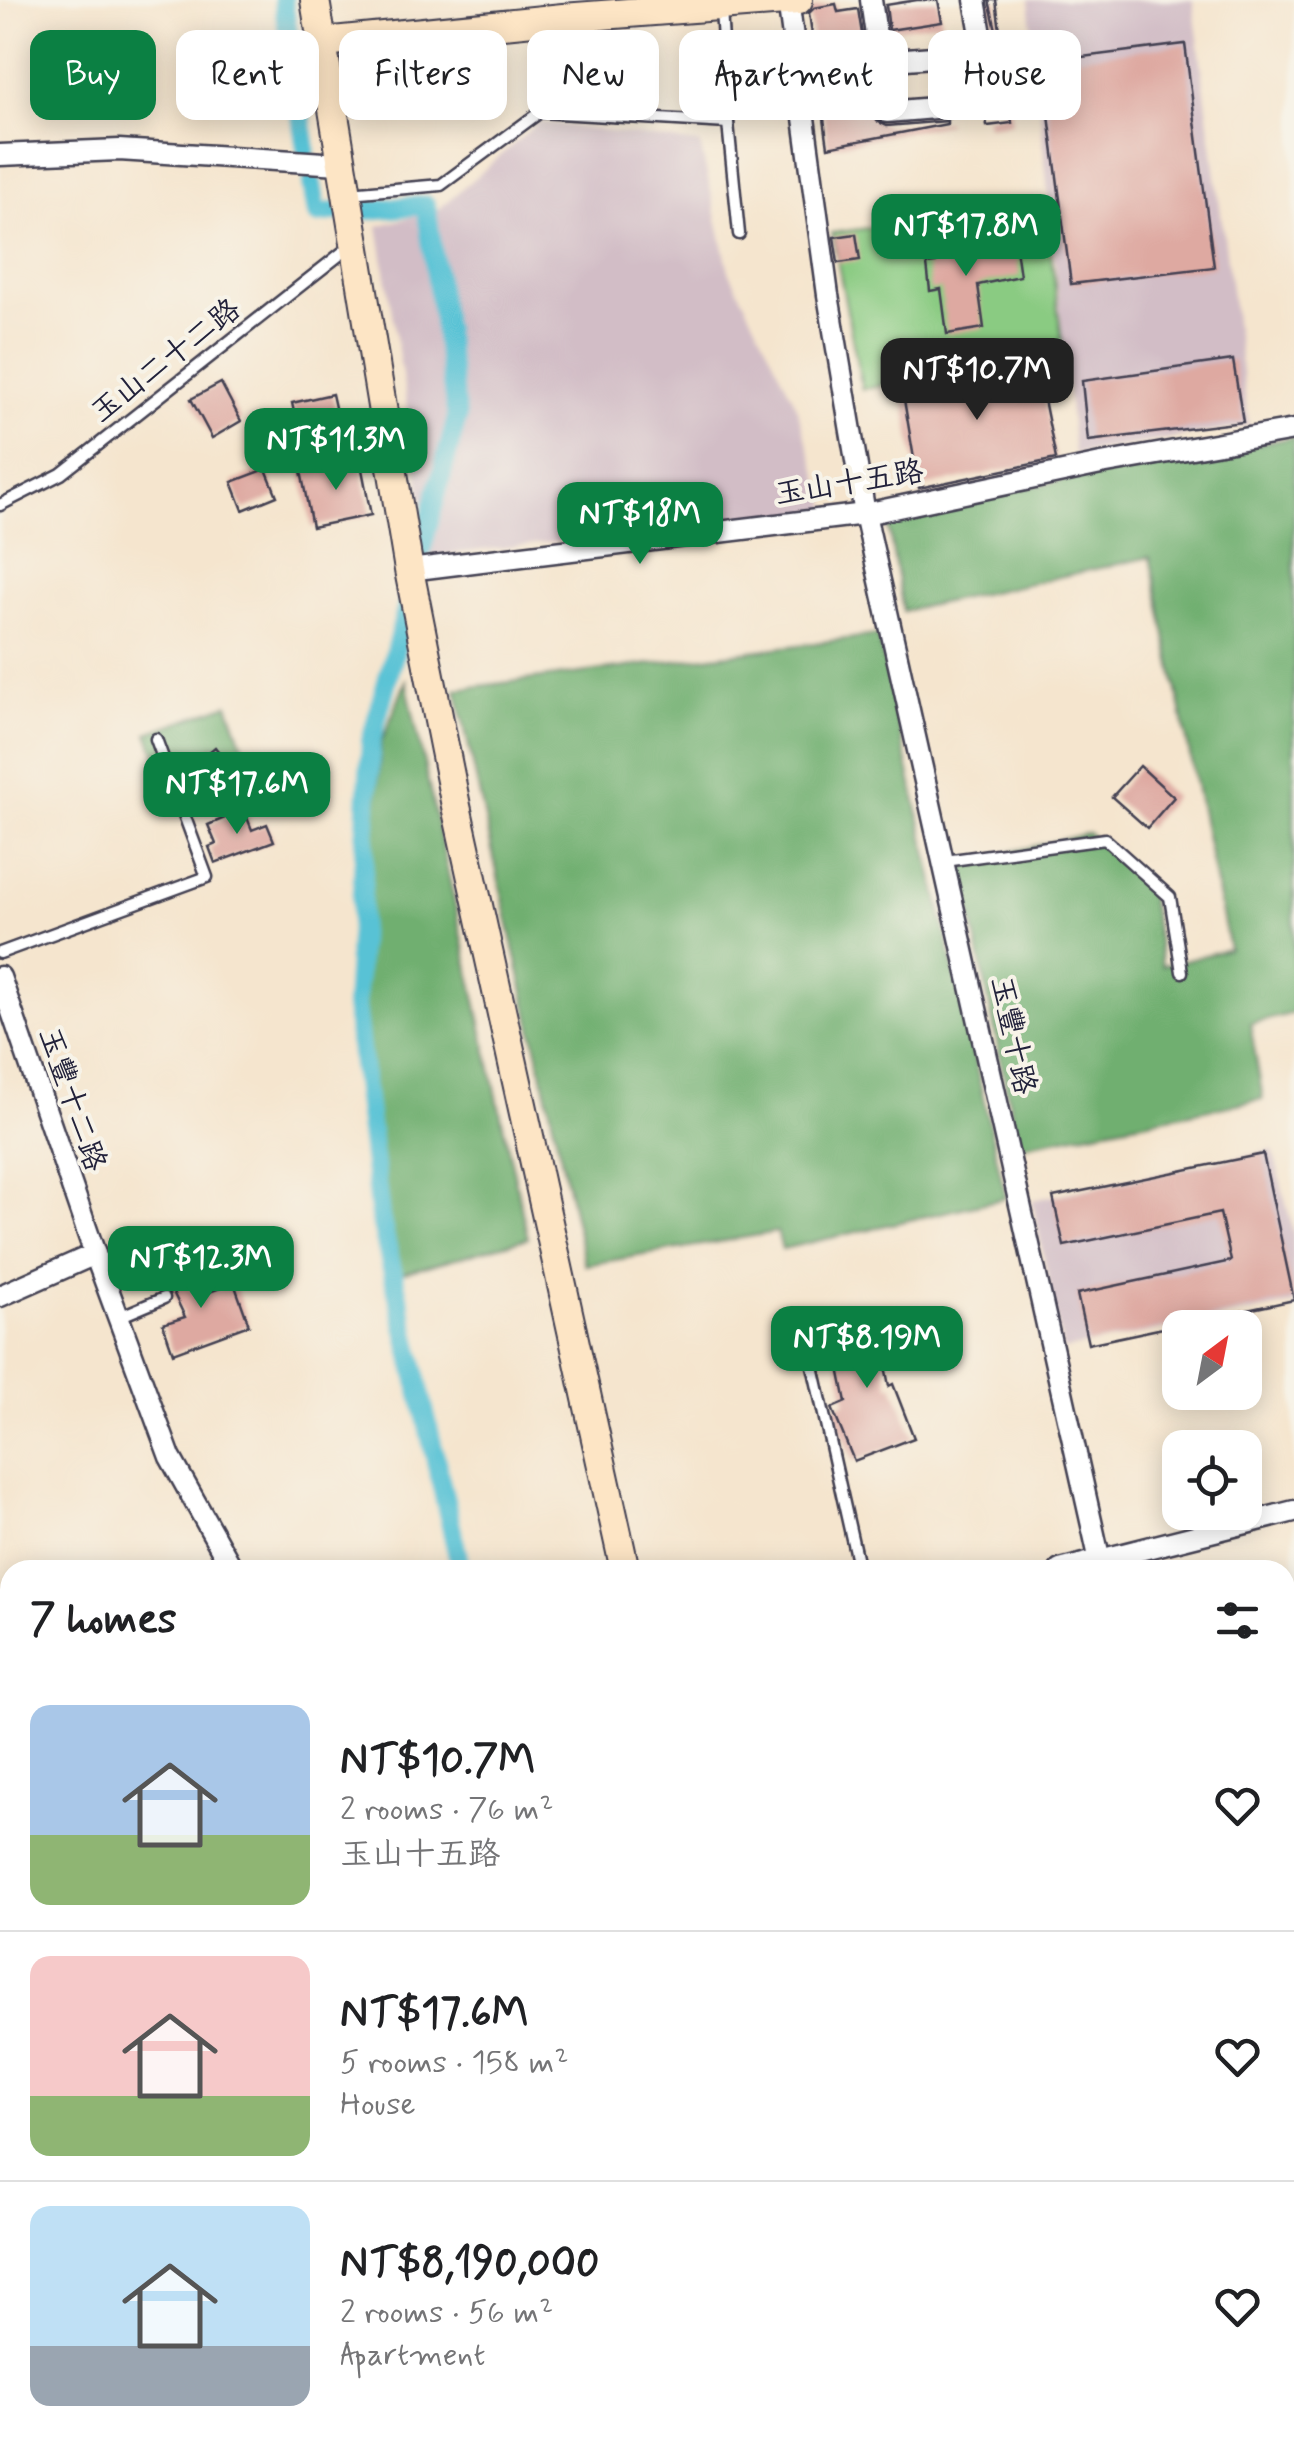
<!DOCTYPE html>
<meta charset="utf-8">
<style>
body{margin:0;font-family:Mynerve,"LXGW WenKai TC",sans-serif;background:#f2f2f2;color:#202124;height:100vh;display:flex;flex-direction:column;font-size:38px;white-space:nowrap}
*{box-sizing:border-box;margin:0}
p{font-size:32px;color:#757577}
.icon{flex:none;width:55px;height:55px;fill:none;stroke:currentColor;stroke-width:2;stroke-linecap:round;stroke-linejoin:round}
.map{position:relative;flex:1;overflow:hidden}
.panel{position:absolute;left:0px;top:1560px;width:1295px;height:892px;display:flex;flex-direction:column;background:#fff;border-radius:30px 30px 0 0;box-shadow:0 5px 25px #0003}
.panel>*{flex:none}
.hud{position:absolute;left:30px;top:30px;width:1235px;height:90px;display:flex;gap:20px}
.needle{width:65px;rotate:32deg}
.buttons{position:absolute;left:1162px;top:1310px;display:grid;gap:20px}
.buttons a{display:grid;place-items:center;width:100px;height:100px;border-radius:20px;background:#fff;box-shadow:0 5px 25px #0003;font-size:50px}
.price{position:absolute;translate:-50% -85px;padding:0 22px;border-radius:20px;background:#0b8043;color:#fff;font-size:32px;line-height:65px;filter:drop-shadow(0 2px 5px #0008)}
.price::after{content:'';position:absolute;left:50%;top:60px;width:30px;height:22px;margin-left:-15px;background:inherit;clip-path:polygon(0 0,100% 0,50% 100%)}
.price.active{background:#222;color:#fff}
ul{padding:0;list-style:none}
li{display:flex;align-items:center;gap:30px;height:250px;padding:0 30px}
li+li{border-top:2px solid #e0e0e0}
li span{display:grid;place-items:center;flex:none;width:280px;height:200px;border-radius:20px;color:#555}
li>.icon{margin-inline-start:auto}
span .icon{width:120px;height:120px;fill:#fffc;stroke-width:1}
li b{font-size:42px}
h2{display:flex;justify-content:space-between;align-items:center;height:120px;padding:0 30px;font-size:42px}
.pill{padding:0 35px;border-radius:20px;background:#fff;box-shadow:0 5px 25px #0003;font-size:35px;line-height:90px}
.pill.active{background:#0b8043;color:#fff}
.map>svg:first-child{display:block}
.industrial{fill:#d2bdc6}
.green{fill:#8acb82;stroke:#56765e;stroke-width:2.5}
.forest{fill:#6faf70;stroke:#486856;stroke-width:2.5}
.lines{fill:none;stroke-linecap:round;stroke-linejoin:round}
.canal{stroke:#59c2d5;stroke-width:20}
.building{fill:#dea9a1}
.lane-casing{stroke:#423f51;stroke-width:15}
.street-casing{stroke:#423f51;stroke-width:25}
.secondary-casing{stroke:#423f51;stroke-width:32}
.lane{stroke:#fff;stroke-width:10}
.street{stroke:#fff;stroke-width:20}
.secondary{stroke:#fde5c5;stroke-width:28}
.rail{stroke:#22223b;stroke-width:6}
.labels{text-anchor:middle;stroke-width:8;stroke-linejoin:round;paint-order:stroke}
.street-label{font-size:30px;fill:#22223b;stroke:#f7f3e8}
</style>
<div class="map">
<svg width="1294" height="2451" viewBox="0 0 1294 2451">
<rect width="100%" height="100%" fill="#f7f3e8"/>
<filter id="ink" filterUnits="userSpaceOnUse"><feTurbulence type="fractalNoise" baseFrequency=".01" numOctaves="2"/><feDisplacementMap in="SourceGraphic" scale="20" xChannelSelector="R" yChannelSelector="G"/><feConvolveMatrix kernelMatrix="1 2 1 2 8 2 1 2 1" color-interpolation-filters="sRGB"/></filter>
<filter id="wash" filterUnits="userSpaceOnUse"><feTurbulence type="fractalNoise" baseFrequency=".0048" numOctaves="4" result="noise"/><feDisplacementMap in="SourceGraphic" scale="40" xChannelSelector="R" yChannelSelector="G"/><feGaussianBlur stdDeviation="2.25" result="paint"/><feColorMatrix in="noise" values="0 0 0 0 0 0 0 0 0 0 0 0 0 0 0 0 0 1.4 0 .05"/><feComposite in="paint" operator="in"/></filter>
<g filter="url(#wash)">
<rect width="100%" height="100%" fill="#f5e5ce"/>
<g class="industrial">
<path d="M 1029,0 L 1193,0 L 1249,426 L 1074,454 Z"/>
<path d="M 539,122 L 700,144 L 729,271 L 794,400 L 829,510 L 431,556 L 378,226 L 439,209 Z"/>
<path d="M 1273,1150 L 1294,1235 L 1294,1304 L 1063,1350 L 1032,1200 Z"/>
</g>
<path class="green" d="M 1045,204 L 1063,351 L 862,389 L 832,233 Z"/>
<g class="forest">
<path d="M 1294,437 L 1294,1013 L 1250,1024 L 1263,1099 L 1018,1146 L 961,864 L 1088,833 L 1148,885 L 1162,966 L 1229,949 L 1150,557 L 903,611 L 886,514 Z"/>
<path d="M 878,635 L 1006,1198 L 782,1249 L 777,1232 L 585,1265 L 456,689 Z"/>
<path d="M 406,681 L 528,1238 L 399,1274 L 387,1208 L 361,987 L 381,743 Z"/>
<path d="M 228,704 L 248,759 L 235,768 L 215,745 L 167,785 L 148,733 Z"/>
</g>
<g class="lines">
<g class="canal">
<path d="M 283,0 L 306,149"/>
<path d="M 312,184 L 317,214 L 333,212"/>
<path d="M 368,210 L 426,205 L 457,418 L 418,563"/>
<path d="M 410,596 L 371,740 L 355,1006 L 380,1217 L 461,1570"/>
<path d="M 779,2442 L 785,2451"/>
</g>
</g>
<g id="blocks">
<g class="building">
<path d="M 917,0 L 938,0 L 942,22 L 889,30 L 886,5 Z"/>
<path d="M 989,0 L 996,0 L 1012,123 L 987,126 L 986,117 L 1002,113 L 1007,102 L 1001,51 Z"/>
<path d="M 836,4 L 838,12 L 858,9 L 862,34 L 841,37 L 852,112 L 873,109 L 877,121 L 887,126 L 947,121 L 947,124 L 828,147 L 809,13 L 814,8 Z"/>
<path d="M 1185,44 L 1214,267 L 1071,284 L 1042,62 Z"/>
<path d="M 969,233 L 973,257 L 1016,248 L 1020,276 L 978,285 L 984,328 L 947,334 L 941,289 L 930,291 L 927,264 L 936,263 L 932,238 Z"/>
<path d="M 856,234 L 860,260 L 838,263 L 834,237 Z"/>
<path d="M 1036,360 L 1056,459 L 919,488 L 901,382 Z"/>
<path d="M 1233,360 L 1243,422 L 1088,441 L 1082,381 Z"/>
<path d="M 221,383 L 241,421 L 212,438 L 191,399 Z"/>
<path d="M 332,394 L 338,421 L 298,430 L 292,403 Z"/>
<path d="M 360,459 L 371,515 L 312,527 L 301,471 Z"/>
<path d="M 266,469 L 277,496 L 243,510 L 232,482 Z"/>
<path d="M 215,747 L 233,770 L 211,788 L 192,766 Z"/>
<path d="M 1140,766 L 1174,797 L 1147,828 L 1112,797 Z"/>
<path d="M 244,810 L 252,830 L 267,824 L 274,841 L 215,863 L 209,847 L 216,844 L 208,825 Z"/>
<path d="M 1263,1154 L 1294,1300 L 1088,1344 L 1077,1294 L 1231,1261 L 1220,1213 L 1064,1246 L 1053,1197 Z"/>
<path d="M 178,1259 L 196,1297 L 234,1283 L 249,1325 L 173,1353 L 163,1324 L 185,1317 L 161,1267 Z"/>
<path d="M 875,1315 L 889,1386 L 893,1384 L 914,1438 L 854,1461 L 832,1408 L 846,1402 L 830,1324 Z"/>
</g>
</g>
</g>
<g filter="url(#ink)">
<use href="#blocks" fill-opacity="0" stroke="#423f51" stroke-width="2.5"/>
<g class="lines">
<g class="lane-casing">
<g id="lane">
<path d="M 728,123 L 739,234"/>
<path d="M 349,193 L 441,185 L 540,112 L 728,123 L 721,9"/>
<path d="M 0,505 L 61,474 L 352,245"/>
<path d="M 945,861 L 1105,839 L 1170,897 L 1182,972"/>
<path d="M 0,953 L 207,877 L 156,739"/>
<path d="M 119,1317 L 164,1298"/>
<path d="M 806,1335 L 859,1570"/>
<path d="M 1285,2018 L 1294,2017"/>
<path d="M 0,2416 L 10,2413"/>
</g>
</g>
<g class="street-casing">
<g id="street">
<path d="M 788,0 L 828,295 L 865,514 L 1102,1570"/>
<path d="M 871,0 L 887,112 L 993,103 L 975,0"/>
<path d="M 879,61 L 987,53"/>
<path d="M 0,155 L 119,150 L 340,164"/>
<path d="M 409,570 L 865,514 L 1101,464 L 1294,430"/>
<path d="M 0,977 L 95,1254 L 170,1457 L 233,1570"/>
<path d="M 0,1296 L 95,1254"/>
<path d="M 1060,1570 L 1294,1511"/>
<path d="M 1285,2382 L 1294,2423"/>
<path d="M 540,2442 L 543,2451"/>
</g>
</g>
<g class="secondary-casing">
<g id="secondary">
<path d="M 315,0 L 409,570 L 456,806 L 625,1570"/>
<path d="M 323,42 L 563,18 L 798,0"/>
<path d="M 819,2442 L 821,2451"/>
</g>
</g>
<use href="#lane" class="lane"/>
<use href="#street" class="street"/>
<use href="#secondary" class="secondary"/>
<g class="rail">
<path d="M 1285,2271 L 1294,2262"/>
<path d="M 1285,2292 L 1294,2282"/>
<path d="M 1129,2451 L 1137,2442"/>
</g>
</g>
</g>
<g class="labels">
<g class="street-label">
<text transform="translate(165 360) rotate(-38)" y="10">玉山二十二路</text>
<text transform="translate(849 482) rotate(-9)" y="10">玉山十五路</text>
<text transform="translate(1014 1035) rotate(78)" y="10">玉豐十路</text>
<text transform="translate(73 1099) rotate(71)" y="10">玉豐十二路</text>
</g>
</g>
</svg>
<div class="buttons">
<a><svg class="needle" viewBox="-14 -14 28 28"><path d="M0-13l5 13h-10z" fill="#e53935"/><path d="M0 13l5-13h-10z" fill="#757577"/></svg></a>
<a><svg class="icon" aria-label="locate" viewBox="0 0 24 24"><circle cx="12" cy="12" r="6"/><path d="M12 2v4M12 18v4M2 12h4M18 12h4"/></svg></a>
</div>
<b class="price" style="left:966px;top:279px">NT$17.8M</b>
<b class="price active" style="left:977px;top:423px">NT$10.7M</b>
<b class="price" style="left:336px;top:493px">NT$11.3M</b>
<b class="price" style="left:640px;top:567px">NT$18M</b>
<b class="price" style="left:237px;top:837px">NT$17.6M</b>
<b class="price" style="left:201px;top:1311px">NT$12.3M</b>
<b class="price" style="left:867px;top:1391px">NT$8.19M</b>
<div class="hud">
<a class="pill active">Buy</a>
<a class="pill">Rent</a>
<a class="pill">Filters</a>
<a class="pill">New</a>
<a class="pill">Apartment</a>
<a class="pill">House</a>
</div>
<section class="panel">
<h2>7 homes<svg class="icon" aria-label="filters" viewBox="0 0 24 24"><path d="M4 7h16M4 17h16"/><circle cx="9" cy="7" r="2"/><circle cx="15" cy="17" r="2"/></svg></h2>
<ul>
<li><span style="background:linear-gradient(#a9c7e8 65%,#8fb573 0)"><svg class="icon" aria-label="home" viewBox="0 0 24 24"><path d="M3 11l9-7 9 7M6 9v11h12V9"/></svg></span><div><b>NT$10.7M</b><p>2 rooms · 76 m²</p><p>玉山十五路</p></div><svg class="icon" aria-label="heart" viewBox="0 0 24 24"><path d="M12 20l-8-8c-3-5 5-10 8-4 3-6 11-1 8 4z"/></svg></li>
<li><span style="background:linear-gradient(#f6c9c9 70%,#8fb573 0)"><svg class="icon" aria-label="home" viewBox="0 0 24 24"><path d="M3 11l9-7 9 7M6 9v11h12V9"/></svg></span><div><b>NT$17.6M</b><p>5 rooms · 158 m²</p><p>House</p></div><svg class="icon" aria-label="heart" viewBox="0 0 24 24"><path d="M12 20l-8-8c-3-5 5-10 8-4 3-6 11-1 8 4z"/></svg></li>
<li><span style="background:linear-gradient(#bfe0f5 70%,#9aa5b1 0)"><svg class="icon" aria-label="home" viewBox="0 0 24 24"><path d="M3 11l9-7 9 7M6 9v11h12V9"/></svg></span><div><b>NT$8,190,000</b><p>2 rooms · 56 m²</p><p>Apartment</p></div><svg class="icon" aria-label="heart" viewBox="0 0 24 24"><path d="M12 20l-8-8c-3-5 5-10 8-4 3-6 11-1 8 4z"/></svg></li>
</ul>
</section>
</div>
